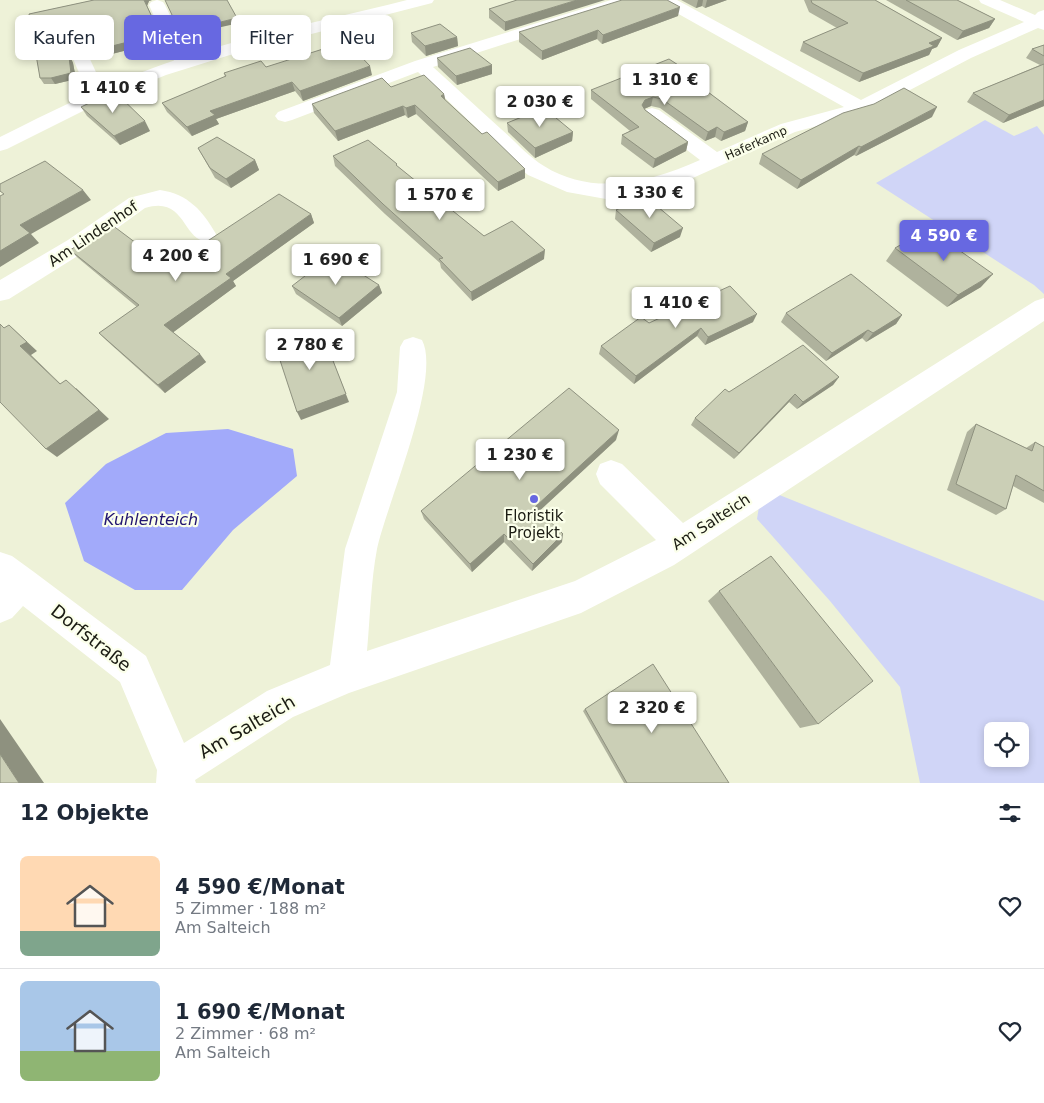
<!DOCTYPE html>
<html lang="de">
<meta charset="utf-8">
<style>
body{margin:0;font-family:"DejaVu Sans",sans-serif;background:#f6f6f7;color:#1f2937;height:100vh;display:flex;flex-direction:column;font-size:19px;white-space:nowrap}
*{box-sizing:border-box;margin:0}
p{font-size:16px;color:#747a83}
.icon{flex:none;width:28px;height:28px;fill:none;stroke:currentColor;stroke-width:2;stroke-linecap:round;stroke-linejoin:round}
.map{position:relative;height:783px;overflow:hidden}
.drawer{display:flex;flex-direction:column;background:#fff;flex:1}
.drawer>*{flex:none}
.hud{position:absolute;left:15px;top:15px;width:500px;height:45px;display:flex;gap:10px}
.buttons{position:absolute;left:984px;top:722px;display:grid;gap:10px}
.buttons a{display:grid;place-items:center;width:45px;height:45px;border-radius:8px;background:#fff;box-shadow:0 2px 8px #0003;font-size:25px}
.price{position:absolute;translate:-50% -42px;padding:0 11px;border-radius:5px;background:#fff;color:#222;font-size:16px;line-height:32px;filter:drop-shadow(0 1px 2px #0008)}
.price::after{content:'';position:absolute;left:50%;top:30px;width:15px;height:11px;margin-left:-8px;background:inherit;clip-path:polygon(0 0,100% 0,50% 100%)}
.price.active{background:#6768e1;color:#fff}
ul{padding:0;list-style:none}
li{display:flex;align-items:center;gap:15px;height:125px;padding:0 20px}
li+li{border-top:1px solid #e0e1e3}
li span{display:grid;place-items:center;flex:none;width:140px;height:100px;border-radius:8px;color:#555}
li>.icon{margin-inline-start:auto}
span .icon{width:60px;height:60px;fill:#fffc;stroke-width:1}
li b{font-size:21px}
h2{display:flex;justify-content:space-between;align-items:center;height:60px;padding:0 20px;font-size:21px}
.pill{padding:0 18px;border-radius:8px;background:#fff;box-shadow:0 2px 8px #0003;font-size:18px;line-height:45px}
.pill.active{background:#6768e1;color:#fff}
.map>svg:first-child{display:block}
.green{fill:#d0d5f7;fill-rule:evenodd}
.water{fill:#a2aafa}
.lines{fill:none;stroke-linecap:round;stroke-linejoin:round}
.minor{fill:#fff;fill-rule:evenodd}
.major{fill:#fff;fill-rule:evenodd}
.wall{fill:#afb29d}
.shaded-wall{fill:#8e917f}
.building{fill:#cbcfb6;stroke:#8e917f}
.poi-dot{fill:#6768e1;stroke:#fbffea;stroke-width:2}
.labels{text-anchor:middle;stroke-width:4.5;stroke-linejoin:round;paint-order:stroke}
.far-street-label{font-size:12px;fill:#1a1b12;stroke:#fbffea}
.street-label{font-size:15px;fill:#1a1b12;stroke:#fbffea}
.poi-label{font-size:15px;fill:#1a1b12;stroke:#fbffea}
.water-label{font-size:16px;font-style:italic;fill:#221570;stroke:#fbffea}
.near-street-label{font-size:18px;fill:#1a1b12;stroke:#fbffea}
</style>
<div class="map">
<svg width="1044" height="783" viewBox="0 0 1044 783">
<rect width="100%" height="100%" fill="#eef2d8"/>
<g class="green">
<path d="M 985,120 L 1014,136 L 1037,126 L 1044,135 L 1044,294 L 1034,285 L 876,183 Z"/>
<path d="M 762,488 L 1044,601 L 1044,783 L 920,783 L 900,687 L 830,601 L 757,519 ZM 992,731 L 1020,731 L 1020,759 L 992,759 Z"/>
</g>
<path class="water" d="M 228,429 L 293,449 L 297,476 L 233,530 L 182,590 L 135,590 L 84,561 L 65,503 L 106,464 L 166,433 Z"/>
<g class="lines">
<g class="minor">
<path d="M 157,0 L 163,2 L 165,5 L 193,63 L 190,67 L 184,68 L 178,67 L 175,63 L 149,5 L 151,2 Z"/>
<path d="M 611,0 L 635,0 L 633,3 L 433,67 C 456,88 478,108 501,129 C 515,141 527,156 544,166 C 593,197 651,182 700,160 L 645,118 L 642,114 L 645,110 L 652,108 L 659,110 L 717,152 L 781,124 L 844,107 L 659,3 L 657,0 L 677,0 L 861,100 L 959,50 L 1024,22 L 981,3 L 979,0 L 1000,0 L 1035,15 L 1038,12 L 1044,10 L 1044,30 L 1038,28 L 971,58 L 868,112 L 795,132 L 675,186 L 637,196 L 606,199 L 567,192 L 528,175 L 511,161 L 418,72 L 292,120 L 285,122 L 278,120 L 275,116 L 278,112 L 415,61 Z"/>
<path d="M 69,26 L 75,27 L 77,31 L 107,96 L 105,100 L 98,102 L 91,100 L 89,96 L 61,31 L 63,27 Z"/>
<path d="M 160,190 C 188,194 203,211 216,234 L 213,240 C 182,249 189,194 145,208 L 84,252 L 9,299 L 0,301 L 0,280 L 68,240 L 129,198 Z"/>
<path d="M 1044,298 L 1044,321 L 674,565 L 581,613 L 349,693 L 293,717 L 195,780 L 196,783 L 156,783 L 157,770 L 120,682 L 23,606 L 12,618 L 0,623 L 0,552 L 12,556 L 34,572 L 146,656 L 184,743 L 267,691 L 330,665 L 345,549 L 397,392 L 400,347 L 404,340 L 413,337 L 422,340 C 442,378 387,503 377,549 C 371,580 370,619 367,651 L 575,581 L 656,540 L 600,484 L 596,474 L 600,464 L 611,460 L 622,464 L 683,523 L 1035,301 Z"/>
</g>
<path class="major" d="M 407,0 L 434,0 L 432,3 L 230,55 L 166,75 L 105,100 L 7,149 L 0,151 L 0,137 C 50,112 100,87 153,68 C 233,38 324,21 407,0 Z"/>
</g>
<g class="wall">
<path d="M 94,0 L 152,0 L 149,1 L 147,6 L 163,41 L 92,59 L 76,26 L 63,25 L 59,32 L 73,63 L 76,79 L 55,84 L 44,84 L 40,78 L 29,14 Z"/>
<path d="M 517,0 L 505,31 L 489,18 L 489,9 Z"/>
<path d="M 681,0 L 727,0 L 705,8 L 702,6 L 696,8 Z"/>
<path d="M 804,0 L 875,0 L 942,38 L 937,47 L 932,49 L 929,55 L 859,82 L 800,51 L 803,42 L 837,28 L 809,12 Z"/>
<path d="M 886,0 L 957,0 L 995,19 L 989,28 L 957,40 Z"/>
<path d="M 678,16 L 602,44 L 597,39 L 542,60 L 519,42 L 519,32 Z"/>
<path d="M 411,33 L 457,37 L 458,46 L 426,56 L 412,42 Z"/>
<path d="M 1044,45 L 1044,106 L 1003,123 L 967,102 L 973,93 L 1040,65 L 1026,58 L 1032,49 Z"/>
<path d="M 437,58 L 492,74 L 457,85 L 438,67 Z"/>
<path d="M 266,67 L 372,75 L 303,101 L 295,91 L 216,119 L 219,124 L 192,136 L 167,112 L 162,103 L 225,77 L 224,73 Z"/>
<path d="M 697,84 L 748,122 L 745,131 L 721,141 L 715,137 L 705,141 L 660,108 L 651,106 L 644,109 L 688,142 L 686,151 L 653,168 L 621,144 L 622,135 L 630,131 L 591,99 L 591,90 Z"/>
<path d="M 391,87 L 444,94 L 445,100 L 482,134 L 525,169 L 525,178 L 498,191 L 416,114 L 408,118 L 405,115 L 338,141 L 314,113 L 312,104 Z"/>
<path d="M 81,107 L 150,131 L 120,145 L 87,116 Z"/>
<path d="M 932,117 L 856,156 L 854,155 L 797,189 L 759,164 L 762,154 Z"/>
<path d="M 507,123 L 573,132 L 572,141 L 535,158 L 508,132 Z"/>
<path d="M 198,148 L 255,160 L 259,170 L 231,188 L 215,178 Z"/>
<path d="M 333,156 L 398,167 L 484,236 L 544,259 L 472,301 L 441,268 L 440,263 L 385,214 L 335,166 Z"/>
<path d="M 616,210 L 680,237 L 651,252 L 615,219 Z"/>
<path d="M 311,214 L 314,223 L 233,281 L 236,286 L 173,332 L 206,362 L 165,393 L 107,341 L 99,333 L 137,307 L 78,258 L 70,250 L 168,267 Z"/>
<path d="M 895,248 L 981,287 L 947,307 L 886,261 Z"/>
<path d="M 379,285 L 382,293 L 342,326 L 296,294 L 292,286 Z"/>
<path d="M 786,313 L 902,315 L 896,324 L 866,342 L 862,338 L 826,361 L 781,322 Z"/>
<path d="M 753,322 L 705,345 L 697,336 L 634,384 L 599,354 L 601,346 L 649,323 Z"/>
<path d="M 839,377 L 833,385 L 797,409 L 789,402 L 734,459 L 691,425 L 695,418 Z"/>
<path d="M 976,424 L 1026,448 L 1035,442 L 1044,447 L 1044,503 L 1013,486 L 1006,509 L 996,515 L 947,490 L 967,432 Z"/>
<path d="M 616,440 L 539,511 L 562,542 L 532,571 L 504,542 L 472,572 L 424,519 L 421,511 Z"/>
<path d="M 719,591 L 818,724 L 800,728 L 708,601 Z"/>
<path d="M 585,709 L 729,783 L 624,783 L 583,711 Z"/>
</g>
<g class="shaded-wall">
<path d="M 144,0 L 152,0 L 149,1 L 147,6 L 163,41 L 92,59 L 88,52 Z"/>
<path d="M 577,0 L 605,0 L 505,31 L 505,22 Z"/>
<path d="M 698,0 L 703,0 L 702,6 L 696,8 Z"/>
<path d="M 707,0 L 727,0 L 705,8 Z"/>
<path d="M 680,7 L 678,16 L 602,44 L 603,35 Z"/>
<path d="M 59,18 L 63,25 L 59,32 L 73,63 L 76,79 L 55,84 L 51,78 L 55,25 Z"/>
<path d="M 237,18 L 239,23 L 182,36 L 180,32 Z"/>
<path d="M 995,19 L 989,28 L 957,40 L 963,31 Z"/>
<path d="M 598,30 L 597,39 L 542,60 L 542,51 Z"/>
<path d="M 457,37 L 458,46 L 426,56 L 425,46 Z"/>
<path d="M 942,38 L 937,47 L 932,49 L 929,55 L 859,82 L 863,73 L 929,43 Z"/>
<path d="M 492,65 L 492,74 L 457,85 L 456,76 Z"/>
<path d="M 370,66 L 372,75 L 303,101 L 300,91 Z"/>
<path d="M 698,78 L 696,87 L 692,80 Z"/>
<path d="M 292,82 L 295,91 L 216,119 L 219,124 L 192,136 L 187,127 L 210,111 Z"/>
<path d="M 444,94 L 446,103 L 441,96 Z"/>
<path d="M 653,97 L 651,106 L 644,109 L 642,105 L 645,100 Z"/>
<path d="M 1044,100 L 1044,106 L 1003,123 L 1009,115 Z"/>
<path d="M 415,105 L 416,114 L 408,118 L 406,108 Z"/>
<path d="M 403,106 L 405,115 L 338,141 L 335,131 Z"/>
<path d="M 937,107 L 932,117 L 856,156 L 861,147 Z"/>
<path d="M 145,121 L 150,131 L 120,145 L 114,136 Z"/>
<path d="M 748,122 L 745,131 L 721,141 L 724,132 Z"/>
<path d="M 717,127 L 715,137 L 705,141 L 708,132 Z"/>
<path d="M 573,132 L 572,141 L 535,158 L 535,148 Z"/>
<path d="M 688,142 L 686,151 L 653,168 L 655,159 Z"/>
<path d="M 859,146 L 854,155 L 797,189 L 801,180 Z"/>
<path d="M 255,160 L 259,170 L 231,188 L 226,179 Z"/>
<path d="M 525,169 L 525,178 L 498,191 L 498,182 Z"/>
<path d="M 83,190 L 91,200 L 31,234 L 39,243 L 0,267 L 0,251 L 20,225 Z"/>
<path d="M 311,214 L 314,223 L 233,281 L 236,286 L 171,334 L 164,325 L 226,274 Z"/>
<path d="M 683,228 L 680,237 L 651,252 L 654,243 Z"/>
<path d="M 545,250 L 544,259 L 472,301 L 471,292 Z"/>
<path d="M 993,274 L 981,287 L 947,307 L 958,295 Z"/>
<path d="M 379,285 L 382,293 L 342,326 L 339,318 Z"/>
<path d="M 757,314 L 753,322 L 705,345 L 708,337 Z"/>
<path d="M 902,315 L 896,324 L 866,342 L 873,333 Z"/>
<path d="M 9,325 L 37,351 L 31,355 L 70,393 L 20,346 Z"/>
<path d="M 701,328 L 697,336 L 634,384 L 636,376 Z"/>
<path d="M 321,330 L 349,402 L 301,420 L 297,412 Z"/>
<path d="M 868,330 L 862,338 L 826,361 L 832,353 Z"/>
<path d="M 200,354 L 206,362 L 165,393 L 158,385 Z"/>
<path d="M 839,377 L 833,385 L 797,409 L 803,402 Z"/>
<path d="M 76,388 L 109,419 L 57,457 L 46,449 Z"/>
<path d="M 795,394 L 789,402 L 734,459 L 739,453 Z"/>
<path d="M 619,430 L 616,440 L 534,516 L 535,507 Z"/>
<path d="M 504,534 L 504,542 L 472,572 L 470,564 Z"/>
<path d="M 563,534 L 562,542 L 532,571 L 533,564 Z"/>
<path d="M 0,719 L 44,783 L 19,783 L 0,754 Z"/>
</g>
<g class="building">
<path d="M 94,0 L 144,0 L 160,34 L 88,52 L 73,20 L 59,18 L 55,25 L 69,57 L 71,73 L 51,78 L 40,78 L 29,14 Z"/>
<path d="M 165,0 L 227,0 L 237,18 L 180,32 Z"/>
<path d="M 517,0 L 577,0 L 505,22 L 489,9 Z"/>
<path d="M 622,0 L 667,0 L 680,7 L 603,35 L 598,30 L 542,51 L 519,32 Z"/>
<path d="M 811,0 L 875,0 L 942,38 L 929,43 L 934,46 L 863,73 L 803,42 L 848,23 L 812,3 Z"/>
<path d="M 906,0 L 957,0 L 995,19 L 963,31 Z"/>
<path d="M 440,24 L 457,37 L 425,46 L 411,33 Z"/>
<path d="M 342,43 L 348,43 L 370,66 L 300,91 L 292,82 L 210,111 L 215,115 L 187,127 L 162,103 L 226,76 L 224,73 L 261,61 L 266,67 Z"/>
<path d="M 1044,45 L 1044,56 L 1032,49 Z"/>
<path d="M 470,48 L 492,65 L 456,76 L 437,58 Z"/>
<path d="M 669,59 L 698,78 L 692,80 L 748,122 L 724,132 L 717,127 L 708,132 L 662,99 L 653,97 L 645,100 L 642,105 L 645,110 L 688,142 L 655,159 L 622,135 L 639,127 L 591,90 Z"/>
<path d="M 1044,64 L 1044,100 L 1009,115 L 973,93 Z"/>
<path d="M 424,75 L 444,94 L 441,96 L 482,134 L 487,132 L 525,169 L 498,182 L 415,105 L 406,108 L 403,106 L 335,131 L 312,104 L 382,78 L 391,87 Z"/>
<path d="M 904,88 L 937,107 L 861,147 L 859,146 L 801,180 L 762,154 L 843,113 L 874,104 Z"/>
<path d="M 114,91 L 145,121 L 114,136 L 81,107 Z"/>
<path d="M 544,108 L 573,132 L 535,148 L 507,123 Z"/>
<path d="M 217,137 L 255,160 L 226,179 L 210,168 L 198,148 Z"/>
<path d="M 368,140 L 397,164 L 396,165 L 484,236 L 512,221 L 545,250 L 471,292 L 439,259 L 443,258 L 383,204 L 333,156 Z"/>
<path d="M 45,161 L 83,190 L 20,225 L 30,233 L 0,251 L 0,196 L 4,194 L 0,191 L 0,184 Z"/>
<path d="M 279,194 L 311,214 L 226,274 L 231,278 L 164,325 L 200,354 L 158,385 L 99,333 L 139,305 L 70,250 L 112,225 L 168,267 Z"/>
<path d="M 645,196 L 683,228 L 654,243 L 616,210 Z"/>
<path d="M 929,229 L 993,274 L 958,295 L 895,248 Z"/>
<path d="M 332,255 L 379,285 L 339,318 L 292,286 Z"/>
<path d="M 851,274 L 902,315 L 873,333 L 868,330 L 832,353 L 786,313 Z"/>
<path d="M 730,286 L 757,314 L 708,337 L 701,328 L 636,376 L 601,346 L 641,317 L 649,323 Z"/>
<path d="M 0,324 L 4,328 L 9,325 L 27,342 L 20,346 L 60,384 L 66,380 L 99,410 L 46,449 L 0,402 Z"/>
<path d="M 321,330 L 346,394 L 297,412 L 275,345 Z"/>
<path d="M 803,345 L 839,377 L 803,402 L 795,394 L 739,453 L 695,418 L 725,389 L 729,392 Z"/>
<path d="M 569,388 L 619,430 L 535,507 L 563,534 L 533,564 L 504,534 L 470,564 L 421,511 Z"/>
<path d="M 976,424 L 1032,451 L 1035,442 L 1044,447 L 1044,491 L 1016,475 L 1006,509 L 956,484 Z"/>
<path d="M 771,556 L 873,681 L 818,724 L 719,591 Z"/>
<path d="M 653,664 L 729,783 L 627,783 L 585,709 Z"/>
<path d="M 0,754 L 19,783 L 0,783 Z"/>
</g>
<circle class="poi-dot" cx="534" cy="499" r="5"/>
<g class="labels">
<g class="far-street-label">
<text transform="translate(756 143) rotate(-24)" y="4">Haferkamp</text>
</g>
<g class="street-label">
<text transform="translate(93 234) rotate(-34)" y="5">Am Lindenhof</text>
<text transform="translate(711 522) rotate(-33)" y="5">Am Salteich</text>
</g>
<g class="poi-label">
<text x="534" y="521">Floristik<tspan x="534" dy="17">Projekt</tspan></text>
</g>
<g class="water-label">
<text x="151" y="525">Kuhlenteich</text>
</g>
<g class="near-street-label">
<text transform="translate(91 638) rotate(38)" y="6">Dorfstraße</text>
<text transform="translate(247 727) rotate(-30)" y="6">Am Salteich</text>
</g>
</g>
</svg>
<div class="buttons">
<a><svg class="icon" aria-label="locate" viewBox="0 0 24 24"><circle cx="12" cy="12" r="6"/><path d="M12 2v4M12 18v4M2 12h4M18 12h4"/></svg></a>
</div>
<b class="price" style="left:665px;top:106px">1 310 €</b>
<b class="price" style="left:113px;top:114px">1 410 €</b>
<b class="price" style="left:540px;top:128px">2 030 €</b>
<b class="price" style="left:650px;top:219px">1 330 €</b>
<b class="price" style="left:440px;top:221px">1 570 €</b>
<b class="price active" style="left:944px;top:262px">4 590 €</b>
<b class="price" style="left:176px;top:282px">4 200 €</b>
<b class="price" style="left:336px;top:286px">1 690 €</b>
<b class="price" style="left:676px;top:329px">1 410 €</b>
<b class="price" style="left:310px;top:371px">2 780 €</b>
<b class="price" style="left:520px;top:481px">1 230 €</b>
<b class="price" style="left:652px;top:734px">2 320 €</b>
<div class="hud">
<a class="pill">Kaufen</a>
<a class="pill active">Mieten</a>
<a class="pill">Filter</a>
<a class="pill">Neu</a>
</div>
</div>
<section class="drawer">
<h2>12 Objekte<svg class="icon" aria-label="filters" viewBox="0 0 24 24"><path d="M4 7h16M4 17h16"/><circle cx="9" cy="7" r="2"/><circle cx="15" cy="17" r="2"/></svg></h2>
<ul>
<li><span style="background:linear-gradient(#ffd9b3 75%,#7fa58c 0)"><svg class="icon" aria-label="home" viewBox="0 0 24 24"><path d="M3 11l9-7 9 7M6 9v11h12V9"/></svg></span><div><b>4 590 €/Monat</b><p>5 Zimmer · 188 m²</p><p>Am Salteich</p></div><svg class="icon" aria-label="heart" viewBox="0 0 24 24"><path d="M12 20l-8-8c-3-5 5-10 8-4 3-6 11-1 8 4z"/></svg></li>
<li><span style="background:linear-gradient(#a9c7e8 70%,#8fb573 0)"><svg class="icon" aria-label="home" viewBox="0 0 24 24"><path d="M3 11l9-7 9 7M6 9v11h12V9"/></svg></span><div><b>1 690 €/Monat</b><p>2 Zimmer · 68 m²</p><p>Am Salteich</p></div><svg class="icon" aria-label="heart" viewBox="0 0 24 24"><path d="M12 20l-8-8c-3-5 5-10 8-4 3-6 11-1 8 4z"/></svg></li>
</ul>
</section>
